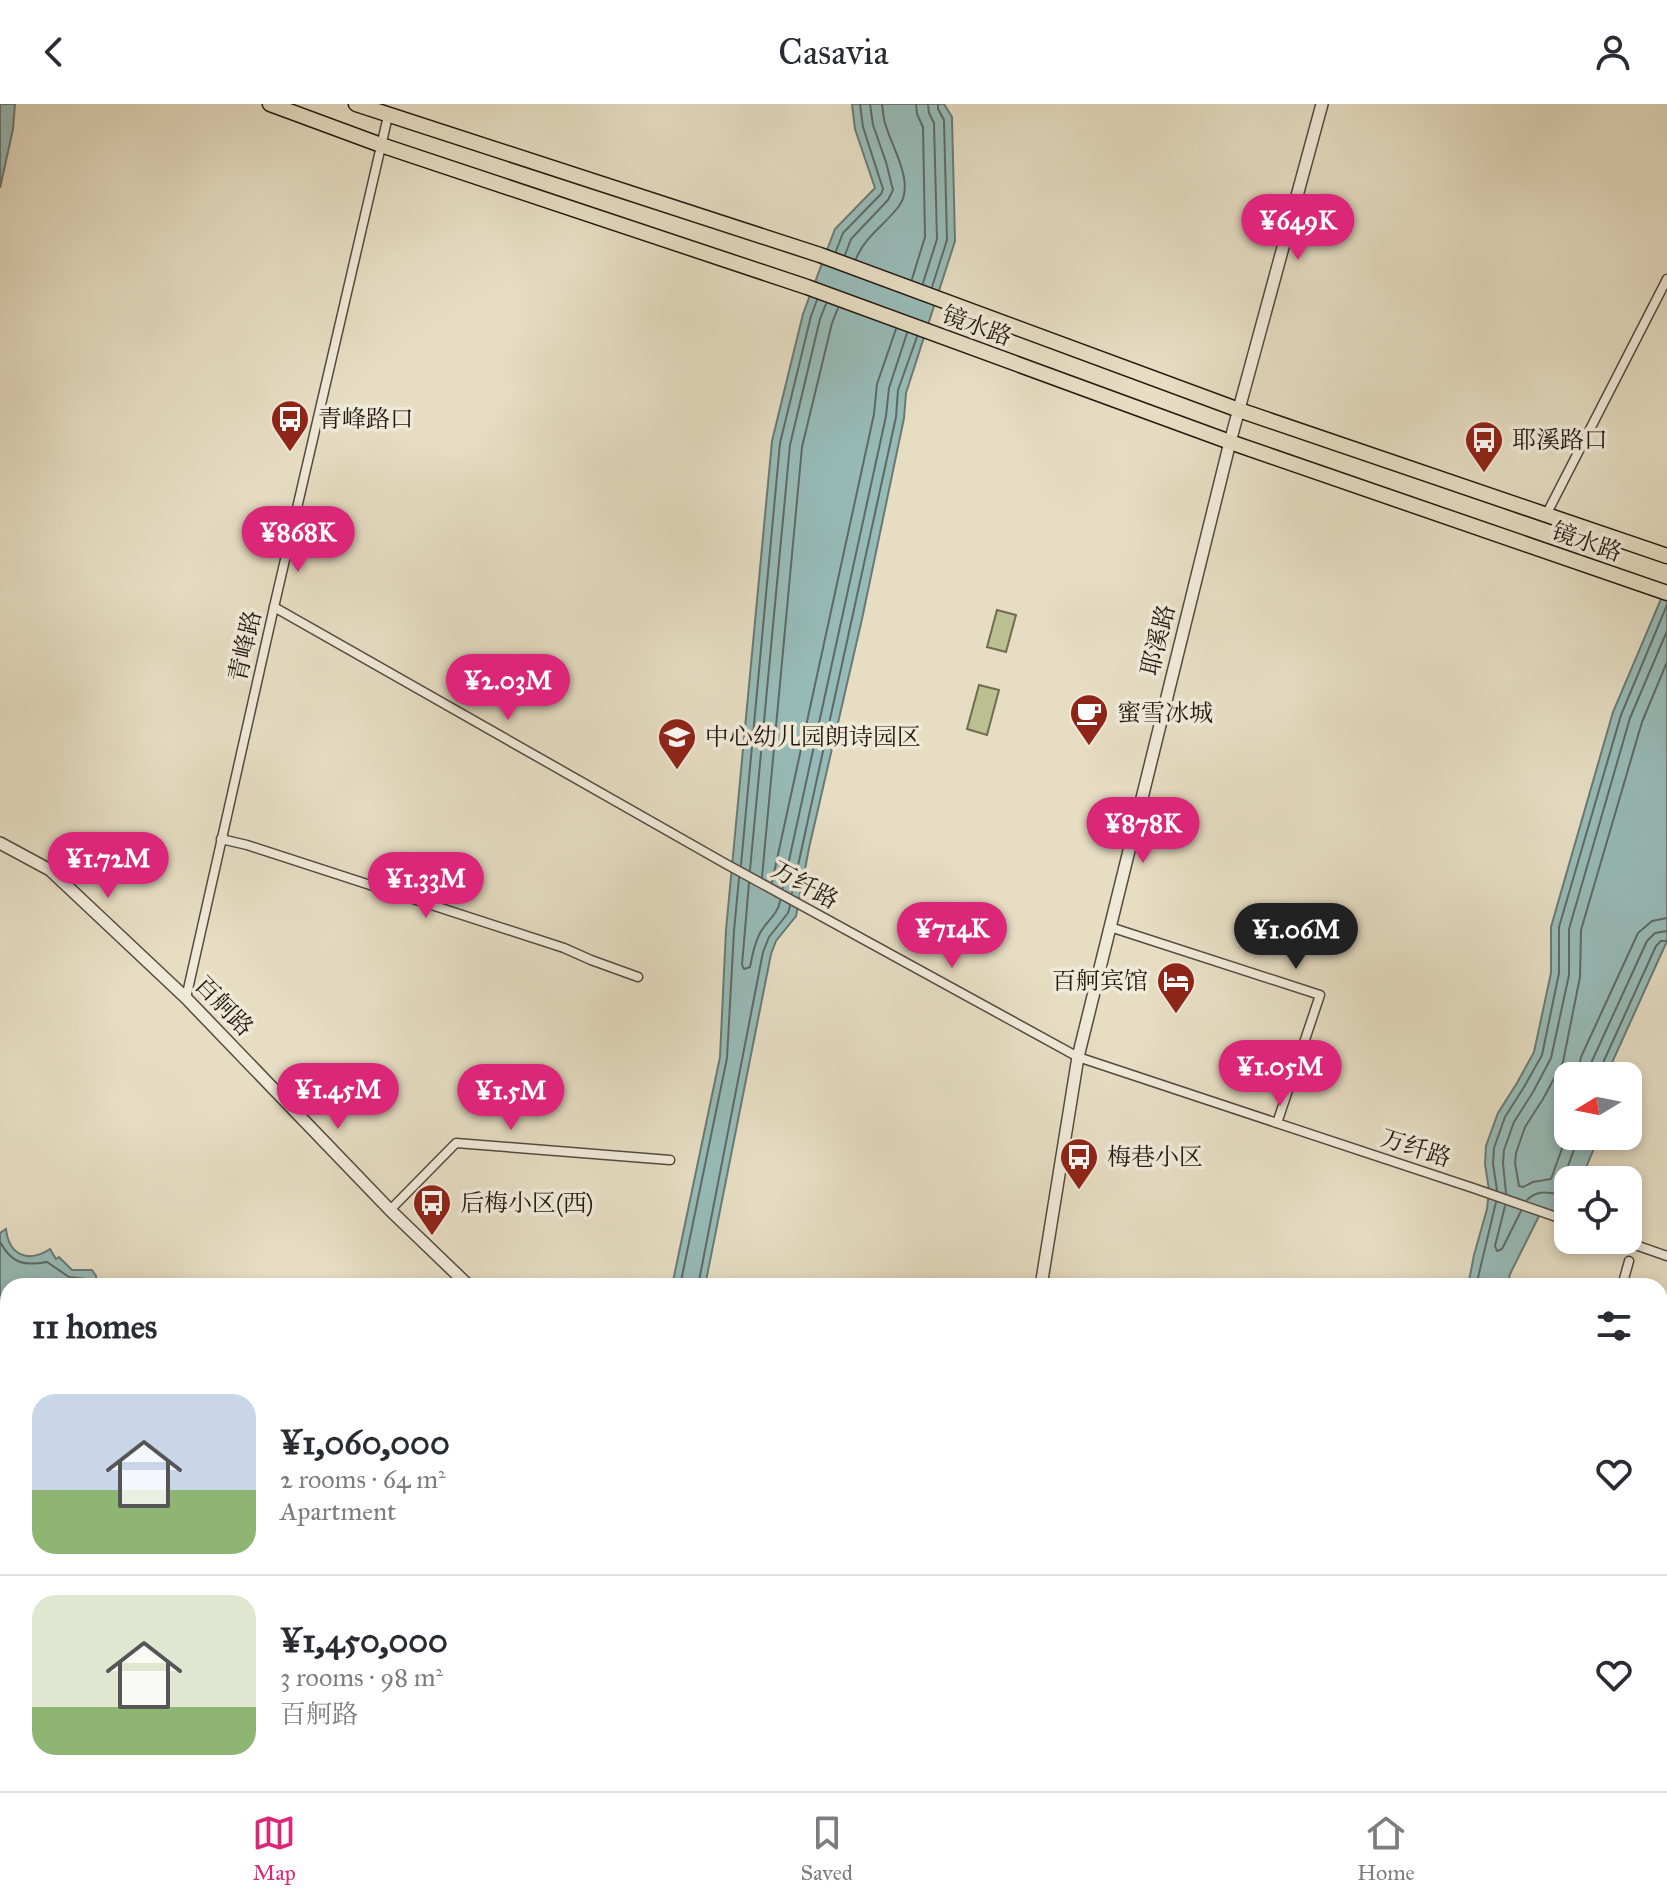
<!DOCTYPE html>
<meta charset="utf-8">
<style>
body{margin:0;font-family:"IM FELL Great Primer","Noto Serif SC",serif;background:#f7f7f7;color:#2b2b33;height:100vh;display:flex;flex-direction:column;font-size:30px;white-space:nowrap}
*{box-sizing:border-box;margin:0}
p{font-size:26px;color:#7c7c81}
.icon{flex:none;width:44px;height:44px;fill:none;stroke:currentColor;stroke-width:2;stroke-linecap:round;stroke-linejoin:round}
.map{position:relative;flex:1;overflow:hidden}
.drawer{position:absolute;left:0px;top:1174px;width:1668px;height:514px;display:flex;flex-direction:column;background:#fff;border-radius:24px 24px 0 0;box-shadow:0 4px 12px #0003}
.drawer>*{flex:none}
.needle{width:52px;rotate:260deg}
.fabs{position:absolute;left:1554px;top:958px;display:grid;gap:16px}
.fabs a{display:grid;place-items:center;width:88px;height:88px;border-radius:16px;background:#fff;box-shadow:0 4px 12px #0003;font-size:40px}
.price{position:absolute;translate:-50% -68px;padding:0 18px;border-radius:28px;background:#db2777;color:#fff;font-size:26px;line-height:52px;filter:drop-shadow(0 2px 4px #0008)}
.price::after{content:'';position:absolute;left:50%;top:48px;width:24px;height:18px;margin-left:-12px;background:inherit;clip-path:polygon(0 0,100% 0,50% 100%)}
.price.selected{background:#222;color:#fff}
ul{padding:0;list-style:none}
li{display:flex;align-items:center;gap:24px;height:200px;padding:0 32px}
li+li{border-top:2px solid #e1e1e2}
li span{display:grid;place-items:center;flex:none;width:224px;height:160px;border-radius:24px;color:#555}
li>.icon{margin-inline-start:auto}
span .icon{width:96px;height:96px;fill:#fffc;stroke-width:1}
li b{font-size:34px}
h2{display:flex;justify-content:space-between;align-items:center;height:96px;padding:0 32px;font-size:34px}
header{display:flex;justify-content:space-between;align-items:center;height:104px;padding:0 32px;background:#fff;font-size:36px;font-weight:600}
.tabs{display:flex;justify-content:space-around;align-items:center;height:112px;border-top:2px solid #e1e1e2;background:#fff;font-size:22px;color:#7c7c81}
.tabs a{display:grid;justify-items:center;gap:4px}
.tabs .selected{color:#db2777}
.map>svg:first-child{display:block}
.green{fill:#bcbf8f;stroke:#706c50;stroke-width:2}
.water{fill:#97bbb8;stroke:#697a75;stroke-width:2}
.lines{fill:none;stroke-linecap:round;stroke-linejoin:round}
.shore{stroke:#5d6a64;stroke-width:2}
.minor-casing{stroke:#544a3e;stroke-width:11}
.tertiary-casing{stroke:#544a3e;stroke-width:14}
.primary-casing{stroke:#231911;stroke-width:17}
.minor{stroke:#efe9d8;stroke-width:8}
.tertiary{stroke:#efe9d8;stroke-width:11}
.primary{stroke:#e6ddc3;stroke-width:14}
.labels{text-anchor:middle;stroke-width:7;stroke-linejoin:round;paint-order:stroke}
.street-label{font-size:24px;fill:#231911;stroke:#efe9d8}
.poi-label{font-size:24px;fill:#231911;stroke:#efe9d8;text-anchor:start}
</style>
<header><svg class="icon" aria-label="back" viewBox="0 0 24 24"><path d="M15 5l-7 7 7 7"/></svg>Casavia<svg class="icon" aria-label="person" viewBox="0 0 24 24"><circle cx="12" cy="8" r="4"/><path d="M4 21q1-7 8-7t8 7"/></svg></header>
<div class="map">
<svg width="1667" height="1687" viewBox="0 0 1667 1687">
<rect width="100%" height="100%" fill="#e6ddc3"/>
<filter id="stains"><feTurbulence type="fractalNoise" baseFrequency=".0025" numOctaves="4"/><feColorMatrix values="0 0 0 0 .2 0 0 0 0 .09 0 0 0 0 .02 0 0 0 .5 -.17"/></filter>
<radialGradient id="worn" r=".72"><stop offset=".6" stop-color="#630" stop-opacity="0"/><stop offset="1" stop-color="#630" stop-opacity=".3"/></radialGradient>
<g class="green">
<path d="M 997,506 L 1016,511 L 1006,548 L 987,543 Z"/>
<path d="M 979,581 L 999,586 L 987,631 L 967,625 Z"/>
</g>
<g class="water">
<path d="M 0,0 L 15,0 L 13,25 L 0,84 Z"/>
<path d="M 852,0 L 944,0 L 952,13 L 955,137 L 906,289 L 904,314 L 862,515 L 809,744 L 796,812 L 776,837 L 771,850 L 705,1182 L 672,1182 L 720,953 L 726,826 L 772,337 L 803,210 L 835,125 L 875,84 L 855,25 Z"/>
<path d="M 1667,481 L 1667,837 L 1606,972 L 1568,972 L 1568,1032 L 1599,1032 L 1581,1076 L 1568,1076 L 1568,1104 L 1563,1108 L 1546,1106 L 1540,1110 L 1510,1170 L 1507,1182 L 1468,1182 L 1474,1151 L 1487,1105 L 1489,1086 L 1485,1060 L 1486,1042 L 1498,1009 L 1517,979 L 1534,948 L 1551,869 L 1551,823 L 1613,608 Z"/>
<path d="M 6,1125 C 9,1152 29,1159 50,1145 L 56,1155 L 59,1153 L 72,1166 L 92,1166 L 96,1172 L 96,1177 L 114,1182 L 8,1182 L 8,1304 L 0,1305 L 0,1129 Z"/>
<path d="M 210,1680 L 319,1680 L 319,1687 L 203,1687 Z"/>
<path d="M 1217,1680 L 1648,1680 L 1667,1685 L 1667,1687 L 1215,1687 Z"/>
</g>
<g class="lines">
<g class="shore">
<path d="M 836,147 L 843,129 L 881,90 L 883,85 L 863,23 L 860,0"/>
<path d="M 845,151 L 851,135 L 888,96 L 893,86 L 886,58 L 873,21 L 870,0"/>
<path d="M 856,155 C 865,132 885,121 899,102 C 916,79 891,42 885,19 C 883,13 883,6 882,0"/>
<path d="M 912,175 L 925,133 L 923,23 L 917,10 L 916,0"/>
<path d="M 923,179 L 937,135 L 934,19 L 929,9 L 928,0"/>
<path d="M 932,183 L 947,136 L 944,16 L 938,5 L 938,0"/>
<path d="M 741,761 L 780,339 L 811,212 L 817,196"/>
<path d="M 750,766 L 790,341 L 820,215 L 826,200"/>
<path d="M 762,773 L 802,343 L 832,219 L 838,204"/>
<path d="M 772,778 L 874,310 L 877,280 L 896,225"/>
<path d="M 749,779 L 742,861 L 744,865 L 750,863 C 752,852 754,841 759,831 C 765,818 778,811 780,797"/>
<path d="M 783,784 L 886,312 L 889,284 L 907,229"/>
<path d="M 792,789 L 896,313 L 898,286 L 917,233"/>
<path d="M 1577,972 L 1581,953 L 1638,829 L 1652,817 L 1667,814"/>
<path d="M 1589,972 L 1592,957 L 1647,837 L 1655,829 L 1667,827"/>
<path d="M 1599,972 L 1602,961 L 1656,842 L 1661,837 L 1667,837"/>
<path d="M 1568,1028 L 1551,1075 L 1533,1078 L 1523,1083 L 1519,1082 L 1515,1059 L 1516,1049 L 1525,1023 L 1543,995 L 1563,958 L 1580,873 L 1581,826 L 1642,618 L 1667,558"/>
<path d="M 1497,1086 L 1493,1060 L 1494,1044 L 1505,1013 L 1524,983 L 1542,951 L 1559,869 L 1559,823 L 1621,611 L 1667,501"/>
<path d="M 1506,1089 L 1503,1059 L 1504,1046 L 1514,1018 L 1533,988 L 1551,954 L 1569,871 L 1569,825 L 1630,614 L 1667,527"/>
<path d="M 1527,1096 C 1542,1082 1551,1093 1566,1088 L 1565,1070 L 1579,1032"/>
<path d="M 1505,1102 L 1495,1142 L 1497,1147 L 1502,1145 L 1521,1107"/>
<path d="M 0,1138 C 12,1160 24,1162 47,1158 L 69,1173 L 86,1175 L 90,1182"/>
<path d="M 680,1182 L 727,954 L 734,827 L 739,774"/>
<path d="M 698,1182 L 763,848 L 769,833 L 788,809 L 790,802"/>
<path d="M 1476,1182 L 1496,1098"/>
</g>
<g class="minor-casing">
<g id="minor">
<path d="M 1546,411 L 1667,175"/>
<path d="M 274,503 L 726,760 L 1078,953 L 1473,1084 L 1568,1117"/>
<path d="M 221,735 L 247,741 L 564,844 L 591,856 L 638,873"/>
<path d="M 1110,823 L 1320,891 L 1277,1019"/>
<path d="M 186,894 L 274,503 L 388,12"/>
<path d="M 390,1106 L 456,1039 L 670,1056"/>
<path d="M 1621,1136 L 1667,1152"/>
<path d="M 1622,1182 L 1629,1157"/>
<path d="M 0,1400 L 8,1397"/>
<path d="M 161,1680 L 165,1687"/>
<path d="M 5,1687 L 16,1680"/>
</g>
</g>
<g class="tertiary-casing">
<g id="tertiary">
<path d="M 0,739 L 50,766 L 186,894 L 390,1106 L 469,1182"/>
<path d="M 1041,1182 L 1078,953 L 1230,338 L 1322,0"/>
<path d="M 1660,1582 L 1667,1584"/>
<path d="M 905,1687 L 906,1680"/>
</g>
</g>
<g class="primary-casing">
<g id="primary">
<path d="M 270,0 L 381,41 L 807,183 L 1230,338 L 1667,489"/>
<path d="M 356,0 L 820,151 L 1239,306 L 1667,452"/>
</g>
</g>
<use href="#minor" class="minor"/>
<use href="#tertiary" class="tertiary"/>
<use href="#primary" class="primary"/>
</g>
<defs>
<g id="bus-pin" transform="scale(2)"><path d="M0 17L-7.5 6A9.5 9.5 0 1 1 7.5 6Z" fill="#8f2418" stroke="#efe9d8"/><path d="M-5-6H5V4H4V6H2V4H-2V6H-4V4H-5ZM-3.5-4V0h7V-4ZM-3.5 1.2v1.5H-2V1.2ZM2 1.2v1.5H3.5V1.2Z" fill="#fff"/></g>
<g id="cafe-pin" transform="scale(2)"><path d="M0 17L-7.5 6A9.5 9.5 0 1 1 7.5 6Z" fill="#8f2418" stroke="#efe9d8"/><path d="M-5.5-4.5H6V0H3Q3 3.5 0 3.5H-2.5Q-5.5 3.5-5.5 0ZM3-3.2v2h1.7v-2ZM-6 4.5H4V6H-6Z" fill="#fff"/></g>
<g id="school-pin" transform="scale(2)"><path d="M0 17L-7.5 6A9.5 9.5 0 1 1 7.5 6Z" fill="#8f2418" stroke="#efe9d8"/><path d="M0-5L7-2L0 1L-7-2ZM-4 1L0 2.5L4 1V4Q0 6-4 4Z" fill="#fff"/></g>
<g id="hotel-pin" transform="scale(2)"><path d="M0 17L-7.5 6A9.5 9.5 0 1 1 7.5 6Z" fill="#8f2418" stroke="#efe9d8"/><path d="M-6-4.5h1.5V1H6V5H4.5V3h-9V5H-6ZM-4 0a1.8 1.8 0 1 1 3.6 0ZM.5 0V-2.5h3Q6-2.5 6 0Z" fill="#fff"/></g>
</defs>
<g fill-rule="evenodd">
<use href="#bus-pin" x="290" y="315"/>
<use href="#bus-pin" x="1484" y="336"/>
<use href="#cafe-pin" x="1089" y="609"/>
<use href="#school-pin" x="677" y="633"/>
<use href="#hotel-pin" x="1176" y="877"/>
<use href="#bus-pin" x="1079" y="1053"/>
<use href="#bus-pin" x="432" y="1099"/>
</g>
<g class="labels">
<g class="street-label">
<text transform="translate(977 222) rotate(20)" y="8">镜水路</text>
<text transform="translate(1587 438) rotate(19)" y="8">镜水路</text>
<text transform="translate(1158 536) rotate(-76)" y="8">耶溪路</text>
<text transform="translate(245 542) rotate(-77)" y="8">青峰路</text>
<text transform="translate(805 781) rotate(29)" y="8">万纤路</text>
<text transform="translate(224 902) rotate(46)" y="8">百舸路</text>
<text transform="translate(1416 1044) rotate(18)" y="8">万纤路</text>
</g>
<g class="poi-label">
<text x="318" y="323">青峰路口</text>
<text x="1512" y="344">耶溪路口</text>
<text x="1117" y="617">蜜雪冰城</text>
<text x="705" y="641">中心幼儿园朗诗园区</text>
<text x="1148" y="885" text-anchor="end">百舸宾馆</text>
<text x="1107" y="1061">梅巷小区</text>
<text x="460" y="1107">后梅小区(西)</text>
</g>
</g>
<rect width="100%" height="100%" filter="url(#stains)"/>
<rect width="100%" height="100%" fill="url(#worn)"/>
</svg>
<div class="fabs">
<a><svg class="needle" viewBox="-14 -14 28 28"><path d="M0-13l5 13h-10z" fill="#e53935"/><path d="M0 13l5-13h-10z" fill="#7c7c81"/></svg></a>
<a><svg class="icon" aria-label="locate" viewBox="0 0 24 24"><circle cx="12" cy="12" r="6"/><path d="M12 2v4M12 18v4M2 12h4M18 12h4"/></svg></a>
</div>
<b class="price" style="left:1298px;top:158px">¥649K</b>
<b class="price" style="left:298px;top:470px">¥868K</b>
<b class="price" style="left:508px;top:618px">¥2.03M</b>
<b class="price" style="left:1143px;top:761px">¥878K</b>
<b class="price" style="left:108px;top:796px">¥1.72M</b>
<b class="price" style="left:426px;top:816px">¥1.33M</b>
<b class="price" style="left:952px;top:866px">¥714K</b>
<b class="price selected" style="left:1296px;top:867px">¥1.06M</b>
<b class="price" style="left:1280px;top:1004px">¥1.05M</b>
<b class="price" style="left:338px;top:1027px">¥1.45M</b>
<b class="price" style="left:511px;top:1028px">¥1.5M</b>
<section class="drawer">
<h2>11 homes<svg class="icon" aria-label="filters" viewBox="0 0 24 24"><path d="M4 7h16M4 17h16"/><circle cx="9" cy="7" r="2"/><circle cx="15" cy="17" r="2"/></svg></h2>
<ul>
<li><span style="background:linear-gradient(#c9d6e8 60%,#8fb573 0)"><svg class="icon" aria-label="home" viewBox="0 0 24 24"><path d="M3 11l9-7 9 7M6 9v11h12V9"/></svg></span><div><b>¥1,060,000</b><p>2 rooms · 64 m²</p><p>Apartment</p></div><svg class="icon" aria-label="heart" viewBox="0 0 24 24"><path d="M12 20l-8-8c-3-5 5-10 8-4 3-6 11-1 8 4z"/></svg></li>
<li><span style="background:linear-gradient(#dfe7d0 70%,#8fb573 0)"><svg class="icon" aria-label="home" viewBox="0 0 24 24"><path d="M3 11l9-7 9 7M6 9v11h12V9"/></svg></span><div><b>¥1,450,000</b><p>3 rooms · 98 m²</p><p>百舸路</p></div><svg class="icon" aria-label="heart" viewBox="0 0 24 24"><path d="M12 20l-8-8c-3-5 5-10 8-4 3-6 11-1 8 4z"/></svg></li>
</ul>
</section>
</div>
<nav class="tabs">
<a class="selected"><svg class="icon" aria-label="map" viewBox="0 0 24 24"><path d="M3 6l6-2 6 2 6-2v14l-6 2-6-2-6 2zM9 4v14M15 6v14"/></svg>Map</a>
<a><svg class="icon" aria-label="saved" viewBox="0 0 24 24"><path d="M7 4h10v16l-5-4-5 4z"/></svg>Saved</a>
<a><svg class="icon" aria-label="home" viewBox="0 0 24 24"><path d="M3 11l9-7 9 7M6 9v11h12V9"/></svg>Home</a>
</nav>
